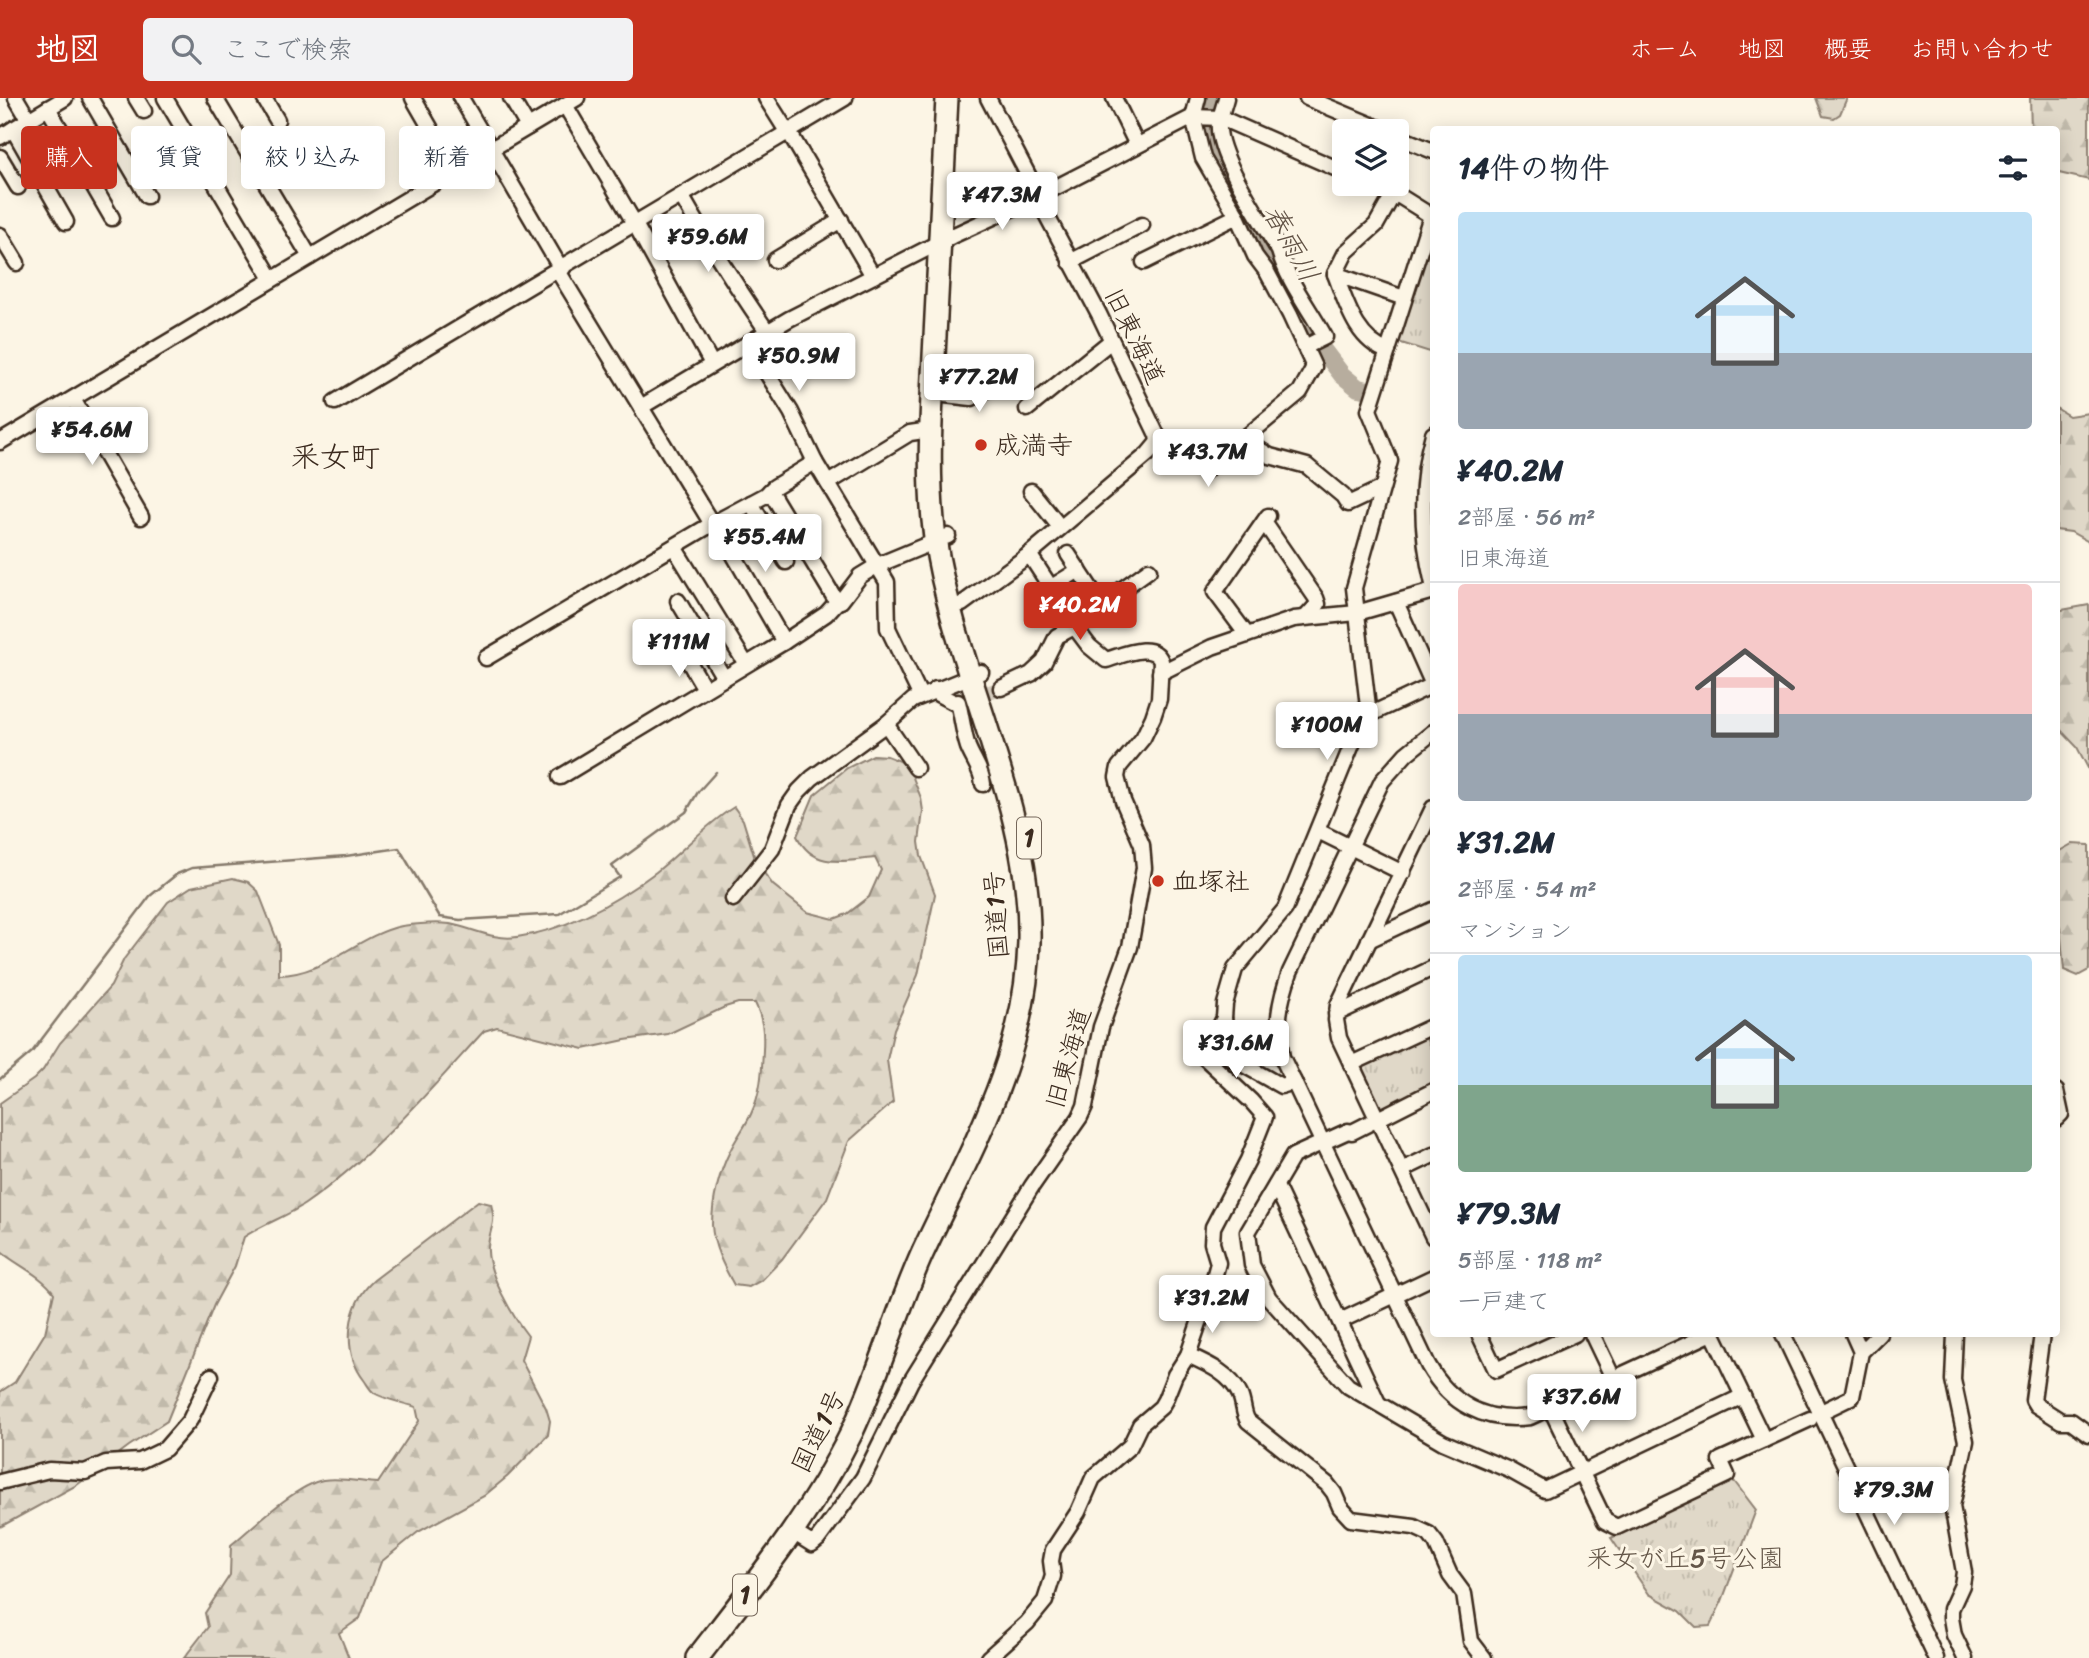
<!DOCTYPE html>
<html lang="ja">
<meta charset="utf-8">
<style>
body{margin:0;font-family:Sriracha,"Klee One",sans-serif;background:#f2f2f3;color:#1f2937;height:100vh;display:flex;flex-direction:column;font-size:26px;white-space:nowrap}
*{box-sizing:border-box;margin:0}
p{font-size:23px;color:#747a83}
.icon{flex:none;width:38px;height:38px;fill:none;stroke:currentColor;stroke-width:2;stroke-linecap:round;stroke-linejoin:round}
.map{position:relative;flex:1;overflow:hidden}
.sheet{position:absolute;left:1430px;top:28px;width:630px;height:1211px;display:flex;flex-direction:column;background:#fff;border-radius:7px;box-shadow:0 4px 18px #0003}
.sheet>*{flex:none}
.guide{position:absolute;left:21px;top:28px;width:665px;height:63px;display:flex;gap:14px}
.buttons{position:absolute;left:1332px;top:21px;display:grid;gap:14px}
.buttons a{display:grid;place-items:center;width:77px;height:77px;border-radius:7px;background:#fff;box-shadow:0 4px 18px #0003;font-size:35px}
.price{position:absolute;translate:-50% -60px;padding:0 16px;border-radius:7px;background:#fff;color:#222;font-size:23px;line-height:46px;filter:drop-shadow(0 2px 4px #0008)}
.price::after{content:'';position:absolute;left:50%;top:42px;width:21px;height:16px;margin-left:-10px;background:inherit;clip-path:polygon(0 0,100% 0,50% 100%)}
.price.selected{background:#c8321e;color:#fff}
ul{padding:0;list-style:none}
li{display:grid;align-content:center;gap:14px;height:371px;padding:0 28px}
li+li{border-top:2px solid #e0e1e3}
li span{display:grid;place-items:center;height:217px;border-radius:7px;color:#555}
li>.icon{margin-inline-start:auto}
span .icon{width:126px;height:126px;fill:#fffc;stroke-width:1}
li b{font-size:30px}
h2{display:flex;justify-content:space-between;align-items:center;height:84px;padding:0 28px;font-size:30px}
.pill{padding:0 24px;border-radius:7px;background:#fff;box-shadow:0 4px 18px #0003;font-size:24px;line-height:63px}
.pill.selected{background:#c8321e;color:#fff}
header{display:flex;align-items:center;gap:42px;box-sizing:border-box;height:98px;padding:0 35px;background:#c8321e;color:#fff}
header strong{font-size:33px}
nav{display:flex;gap:38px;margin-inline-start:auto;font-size:24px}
.search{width:490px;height:63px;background:#f2f2f3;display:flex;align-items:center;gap:18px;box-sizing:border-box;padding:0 24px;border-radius:7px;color:#747a83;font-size:26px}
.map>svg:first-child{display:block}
.forest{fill:url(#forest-firs);stroke:#8e8173;stroke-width:2}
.park{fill:url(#park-tufts);stroke:#8e8173;stroke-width:2}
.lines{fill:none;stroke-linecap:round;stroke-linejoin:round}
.stream{stroke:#85796b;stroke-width:2.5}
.river{stroke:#b7ad9e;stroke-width:18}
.minor-tunnel{stroke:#d5ccbd;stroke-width:14;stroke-dasharray:14 7;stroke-linecap:butt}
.minor-casing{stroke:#3b2a1e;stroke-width:19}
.highway-casing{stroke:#3b2a1e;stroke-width:26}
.minor{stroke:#fcf5e5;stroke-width:14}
.highway{stroke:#fcf5e5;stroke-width:21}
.poi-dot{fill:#c8321e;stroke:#fcf5e5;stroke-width:2.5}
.labels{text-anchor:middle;stroke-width:6;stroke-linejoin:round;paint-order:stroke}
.shield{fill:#fcf5e5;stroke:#75675a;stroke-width:2}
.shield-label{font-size:24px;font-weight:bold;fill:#3b2a1e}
.street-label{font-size:26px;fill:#3b2a1e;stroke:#fcf5e5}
.poi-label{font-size:26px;fill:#3b2a1e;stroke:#fcf5e5;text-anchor:start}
.park-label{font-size:26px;fill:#645648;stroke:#fcf5e5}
.water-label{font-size:28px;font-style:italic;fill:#605144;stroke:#fcf5e5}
.quarter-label{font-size:30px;fill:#3b2a1e;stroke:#fcf5e5}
</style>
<header>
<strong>地図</strong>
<div class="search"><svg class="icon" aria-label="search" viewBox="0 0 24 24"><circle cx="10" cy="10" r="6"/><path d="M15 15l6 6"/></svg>ここで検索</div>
<nav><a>ホーム</a><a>地図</a><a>概要</a><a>お問い合わせ</a></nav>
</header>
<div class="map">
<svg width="2089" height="1560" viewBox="0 0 2089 1560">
<defs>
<pattern id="forest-firs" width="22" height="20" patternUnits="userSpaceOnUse" patternTransform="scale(1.75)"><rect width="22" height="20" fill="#e0d8c8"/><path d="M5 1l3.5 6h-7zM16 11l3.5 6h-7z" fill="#c1baab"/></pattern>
<pattern id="park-tufts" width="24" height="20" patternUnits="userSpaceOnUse" patternTransform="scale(1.75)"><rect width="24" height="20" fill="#e0d8c8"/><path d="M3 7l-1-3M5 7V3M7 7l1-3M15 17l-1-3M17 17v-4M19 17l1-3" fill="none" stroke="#c1baab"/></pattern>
</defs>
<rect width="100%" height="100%" fill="#fcf5e5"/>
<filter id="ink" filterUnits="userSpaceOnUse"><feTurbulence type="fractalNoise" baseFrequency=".0143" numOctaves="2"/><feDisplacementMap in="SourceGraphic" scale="14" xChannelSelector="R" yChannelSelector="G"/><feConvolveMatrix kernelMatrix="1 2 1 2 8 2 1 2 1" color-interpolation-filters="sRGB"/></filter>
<g filter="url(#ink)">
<g class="forest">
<path d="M 1816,0 L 1847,0 L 1840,16 L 1834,20 L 1823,18 Z"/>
<path d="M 2030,0 L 2089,0 L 2089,82 L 2059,75 L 2056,72 L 2056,32 L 2031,31 Z"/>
<path d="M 2056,310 L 2069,318 L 2089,315 L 2089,444 L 2071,434 L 2056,432 Z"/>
<path d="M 2089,507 L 2089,672 L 2077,649 L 2056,627 L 2056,513 Z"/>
<path d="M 873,657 L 887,658 L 900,663 L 910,672 L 921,700 L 923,713 L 919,744 L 921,758 L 935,796 L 918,877 L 894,931 L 887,962 L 893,1004 L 849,1043 L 827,1100 L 782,1161 L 762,1182 L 749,1189 L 734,1187 C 724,1169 713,1148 712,1127 C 712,1103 719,1075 730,1053 C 736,1040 745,1029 751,1016 C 761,995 762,974 763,952 C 764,934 763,921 755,905 L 738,905 L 725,909 L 668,936 L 625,942 L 584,951 L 497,929 L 484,933 C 428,994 374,1058 305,1106 C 286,1119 263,1126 244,1139 L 235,1168 L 214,1207 L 167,1323 L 129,1348 L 77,1387 L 0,1429 L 0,1294 L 15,1284 L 45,1235 L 54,1195 C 41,1177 17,1167 0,1153 L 0,1005 L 34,981 L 43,972 L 60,945 L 111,888 L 124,861 L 168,804 L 191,789 L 233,780 L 248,784 L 258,793 L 279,847 L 279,877 C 325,877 358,837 402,828 C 416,826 436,824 450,826 C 472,830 495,843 517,839 C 567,832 616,804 656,774 C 683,753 705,727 734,709 L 743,722 L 756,764 L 773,787 L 807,814 L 834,821 L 847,816 L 869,799 L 881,772 L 875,760 C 843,763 813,771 797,738 L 814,697 L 847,670 Z"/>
<path d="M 2072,746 L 2089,747 L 2089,872 L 2078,878 L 2064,872 L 2060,829 L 2056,819 L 2056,755 Z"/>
<path d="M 478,1103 L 491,1106 C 497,1127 489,1130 488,1149 C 486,1173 513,1219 528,1238 L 521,1262 L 546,1310 L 550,1323 L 548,1337 L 508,1378 L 484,1398 L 418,1434 L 381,1464 L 360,1520 L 339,1535 L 349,1560 L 184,1560 L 208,1529 L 205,1515 L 230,1477 L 231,1447 L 237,1442 C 257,1425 297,1387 323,1382 C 340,1379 361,1384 378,1385 L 419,1323 L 416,1309 C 404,1305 386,1302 374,1295 C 370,1292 367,1286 364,1282 C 341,1252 347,1206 374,1182 Z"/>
</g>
<g class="park">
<path d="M 1433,128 L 1433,255 L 1395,243 Z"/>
<path d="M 1424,936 L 1433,955 L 1433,987 L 1380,1012 L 1358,972 L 1360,966 Z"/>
<path d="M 1734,1383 L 1756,1412 L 1722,1503 L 1710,1528 L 1696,1529 L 1680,1513 L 1649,1496 L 1611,1440 Z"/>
</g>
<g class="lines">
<path class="stream" d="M 0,981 L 32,954 L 150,798 L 177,776 L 192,770 L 346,758 L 399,750 L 440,819 L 460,822 L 559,816 L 620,779 L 612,768 L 686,714 L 698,694 L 716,674"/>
<path class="river" d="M 1210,0 L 1208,9 L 1210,41 L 1241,107 L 1320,248 L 1342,277 L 1358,290 L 1369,292"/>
<path class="minor-tunnel" d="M 969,601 L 1001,590"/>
<g class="minor-casing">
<g id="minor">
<path d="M 16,0 L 29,22"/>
<path d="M 90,0 L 147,98"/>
<path d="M 136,0 L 144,13"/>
<path d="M 165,0 L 272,181"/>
<path d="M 215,0 L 310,159"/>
<path d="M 264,0 L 277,22"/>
<path d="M 413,0 L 454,71"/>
<path d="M 461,0 L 557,164 L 563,170"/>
<path d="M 511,0 L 528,29"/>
<path d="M 766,0 L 788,35"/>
<path d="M 1114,0 L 1137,47"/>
<path d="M 1226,0 C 1224,8 1220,18 1219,26 C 1216,57 1263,125 1279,153 C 1288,184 1310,211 1325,239 L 1305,249"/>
<path d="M 1307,0 L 1386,33"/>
<path d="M 565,7 L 635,126 L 712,266"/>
<path d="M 48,10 L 112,120"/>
<path d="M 13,31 L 66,124"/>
<path d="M 789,34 L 873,178"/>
<path d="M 1396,38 L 1433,53"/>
<path d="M 0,39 L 65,0"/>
<path d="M 0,59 L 18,89"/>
<path d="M 1371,86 L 1401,99 L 1433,119"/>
<path d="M 682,99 C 708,145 737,189 767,233"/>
<path d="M 0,137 L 17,165"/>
<path d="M 775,162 L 841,122"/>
<path d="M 1070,164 L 1142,127"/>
<path d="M 1144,164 L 1237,118"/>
<path d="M 558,173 L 712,426"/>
<path d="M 1335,176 L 1404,200"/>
<path d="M 748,245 L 791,314 L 815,364"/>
<path d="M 1388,253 C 1356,243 1346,204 1335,176 L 1346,154 L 1376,127 L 1394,95"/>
<path d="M 945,297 L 972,300 L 1002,282"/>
<path d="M 73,301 L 141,419"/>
<path d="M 335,304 L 845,0"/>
<path d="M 641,309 L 789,221 L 952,138 L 1039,98 L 1193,19 L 1221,20 L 1344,74"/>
<path d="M 1027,311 L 1111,243"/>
<path d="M 1433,336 C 1419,385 1421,436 1433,486"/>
<path d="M 1247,338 L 1257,350 L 1270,358 L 1307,368 L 1343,398 L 1348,406 L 1382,390"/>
<path d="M 0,344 L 577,0"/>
<path d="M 1158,344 L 1176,342 L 1205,373 L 1300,294 L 1314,269 L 1290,217 L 1267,174 L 1255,158 L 1237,118 L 1203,60 L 1193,19 L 1198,0"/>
<path d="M 828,385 L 910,335 L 930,332"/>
<path d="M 1031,393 L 1060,429"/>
<path d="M 751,405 L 786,464"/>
<path d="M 1264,424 L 1316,500 L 1318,506 L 1306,519"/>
<path d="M 716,426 L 784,544"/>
<path d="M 674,449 L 746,566"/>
<path d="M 1029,456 L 1076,528"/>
<path d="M 1068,456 L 1103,509"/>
<path d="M 1050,490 L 1079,472"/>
<path d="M 678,503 L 724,580"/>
<path d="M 837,504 L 841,503 L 860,478 L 878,467 L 948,438"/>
<path d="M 962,506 L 1026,459 L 1148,356 L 1158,344 L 1157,337 L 1099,216 L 1039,103 L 1039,98 L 988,0"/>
<path d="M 1247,537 L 1215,494 L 1268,418"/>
<path d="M 683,554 L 705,591"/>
<path d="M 486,560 L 712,426 L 766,397 L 774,389 L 815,364 L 887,484 L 888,530 L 920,597"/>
<path d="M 1160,575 L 1212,549 L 1294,521 L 1357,515 L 1433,493"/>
<path d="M 1001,590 L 1031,576 L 1044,564 L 1057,538 L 1095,518 L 1114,497 L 1149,472"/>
<path d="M 936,591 L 938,596 L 955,605 L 958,604 C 962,619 963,634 968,649 C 973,662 982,672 983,686"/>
<path d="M 1369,617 L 1354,490 L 1390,363 L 1369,312 L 1431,118"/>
<path d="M 886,626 L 916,670"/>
<path d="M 1433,634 L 1406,656 L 1382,683 L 1290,874 C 1279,904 1275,928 1282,959 L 1428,1267 C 1450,1306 1485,1325 1530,1319 L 1710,1236"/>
<path d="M 560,679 L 784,544 L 826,516 L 837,504 L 770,393"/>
<path d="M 1433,710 L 1338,907 L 1336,922 L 1339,940 L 1433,1139"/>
<path d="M 1318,733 L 1403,775"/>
<path d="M 733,801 L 772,751 L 789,707 L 799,693 L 812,680 L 886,626 L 913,602 L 981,574"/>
<path d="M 1369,842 L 1433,812"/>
<path d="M 1336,916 L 1433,870"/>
<path d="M 1224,920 L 1228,958 L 1281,988 L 1294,984"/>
<path d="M 1351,966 L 1433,928"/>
<path d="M 1433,993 L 1352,1034 L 1348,1033 L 1293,1058 L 1248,1134 L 1252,1167 L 1269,1200 L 1348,1288 L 1443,1344 L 1509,1372 L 1545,1392 L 1743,1298"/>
<path d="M 2056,993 L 2061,1016 L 2056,1021"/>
<path d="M 1402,1072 L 1433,1057"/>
<path d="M 1276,1088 L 1378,1305"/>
<path d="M 1340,1223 L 1433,1179"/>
<path d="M 1479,1236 L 1496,1272 L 1575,1236"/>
<path d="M 1592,1236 L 1614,1282"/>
<path d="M 1783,1236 L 1936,1560"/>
<path d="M 1853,1236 L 1861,1254"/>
<path d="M 1955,1236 L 1953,1282 L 1966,1343 L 1952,1408 L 1964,1474 L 1962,1487 L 1951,1511 L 1951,1520 L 1954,1537 L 1965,1560"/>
<path d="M 2042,1236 L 2033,1302 L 2036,1307 L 2061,1323 L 2071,1323 L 2089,1336"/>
<path d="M 1188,1257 C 1208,1266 1231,1276 1240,1297 C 1244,1306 1243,1316 1248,1323 L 1327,1386 L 1334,1395 L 1340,1409 L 1351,1421 L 1414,1429 L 1429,1436 L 1436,1445 L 1450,1477 L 1464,1496 L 1471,1543 L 1484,1560"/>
<path d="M 1551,1311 L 1605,1423 L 1617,1429 L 1727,1377 L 1720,1362 L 1764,1342 L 1713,1236"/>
<path d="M 1819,1315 L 1852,1299 L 1861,1254 L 1879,1236"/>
<path d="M 1764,1342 L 1810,1321"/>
<path d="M 0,1384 L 49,1372 L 85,1374 L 106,1365 L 140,1363 L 165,1351 L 190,1322 L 211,1278"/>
<path d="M 793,1434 L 812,1446 L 818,1441 L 863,1380 L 911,1283 L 1032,1088 L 1080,1019 L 1085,1008 L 1101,929 L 1130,849 L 1144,770 L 1142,747 L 1123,703 L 1117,679 L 1119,669 L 1143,640 L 1153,619 L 1159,601 L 1161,563 C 1153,542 1121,558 1106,562 L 1089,548 L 1074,528"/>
<path d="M 988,1560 L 1027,1525 L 1045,1503 L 1053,1478 L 1051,1463 L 1053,1452 L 1078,1414 L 1093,1380 L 1130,1348 L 1140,1327 L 1161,1309 L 1165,1302 L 1175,1277 L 1188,1257 L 1212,1187 L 1218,1165 L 1212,1145 L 1213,1129 L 1248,1062 L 1265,1019 L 1251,1003 L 1204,959 L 1224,920 L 1225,906 L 1235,871 L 1285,811 L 1362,622 L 1369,617 L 1433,587 L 1396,504"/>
</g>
</g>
<g class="highway-casing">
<path id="highway" d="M 697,1560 C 753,1488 811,1417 852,1334 C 879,1277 896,1214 922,1156 C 970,1053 1026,961 1029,844 C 1032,706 955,576 935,440 C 927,380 931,318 934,258 C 938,172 943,86 947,0"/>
</g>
<use href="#minor" class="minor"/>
<use href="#highway" class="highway"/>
</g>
</g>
<g class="poi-dot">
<circle cx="981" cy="347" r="7"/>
<circle cx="1158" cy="783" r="7"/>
</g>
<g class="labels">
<g class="shield">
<rect x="1017" y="719.5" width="24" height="41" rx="5"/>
<rect x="733" y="1476.5" width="24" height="41" rx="5"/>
</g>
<g class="shield-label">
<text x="1029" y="748">1</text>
<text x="745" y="1505">1</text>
</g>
<g class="street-label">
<text transform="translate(1135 238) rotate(64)" y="9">旧東海道</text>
<text transform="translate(996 817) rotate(-94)" y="9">国道1号</text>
<text transform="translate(1068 960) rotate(-74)" y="9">旧東海道</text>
<text transform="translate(818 1333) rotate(-64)" y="9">国道1号</text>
</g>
<g class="poi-label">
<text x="995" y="356">成満寺</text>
<text x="1172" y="792">血塚社</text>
</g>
<g class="park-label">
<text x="1685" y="1469">釆女が丘5号公園</text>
</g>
<g class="water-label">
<text transform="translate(1292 145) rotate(61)" y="10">春雨川</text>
</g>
<g class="quarter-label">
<text x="335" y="369">釆女町</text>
</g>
</g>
</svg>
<div class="buttons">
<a><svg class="icon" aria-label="layers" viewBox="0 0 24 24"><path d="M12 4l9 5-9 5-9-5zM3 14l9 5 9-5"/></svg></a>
</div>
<b class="price" style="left:1002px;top:134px">¥47.3M</b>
<b class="price" style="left:708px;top:176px">¥59.6M</b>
<b class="price" style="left:799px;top:295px">¥50.9M</b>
<b class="price" style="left:979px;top:316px">¥77.2M</b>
<b class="price" style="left:92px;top:369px">¥54.6M</b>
<b class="price" style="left:1208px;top:391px">¥43.7M</b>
<b class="price" style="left:765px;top:476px">¥55.4M</b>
<b class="price selected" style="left:1080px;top:544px">¥40.2M</b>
<b class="price" style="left:679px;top:581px">¥111M</b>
<b class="price" style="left:1327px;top:664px">¥100M</b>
<b class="price" style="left:1236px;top:982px">¥31.6M</b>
<b class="price" style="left:1212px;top:1237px">¥31.2M</b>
<b class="price" style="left:1582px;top:1336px">¥37.6M</b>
<b class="price" style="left:1894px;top:1429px">¥79.3M</b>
<div class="guide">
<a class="pill selected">購入</a>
<a class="pill">賃貸</a>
<a class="pill">絞り込み</a>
<a class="pill">新着</a>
</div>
<section class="sheet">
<h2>14件の物件<svg class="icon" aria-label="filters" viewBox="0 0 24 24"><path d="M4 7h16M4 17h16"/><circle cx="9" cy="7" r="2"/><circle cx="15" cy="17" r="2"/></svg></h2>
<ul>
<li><span style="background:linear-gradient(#bfe0f5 65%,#9aa5b1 0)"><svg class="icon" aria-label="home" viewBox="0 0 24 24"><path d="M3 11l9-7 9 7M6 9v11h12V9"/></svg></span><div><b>¥40.2M</b><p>2部屋 · 56 m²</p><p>旧東海道</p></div></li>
<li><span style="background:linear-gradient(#f6c9c9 60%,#9aa5b1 0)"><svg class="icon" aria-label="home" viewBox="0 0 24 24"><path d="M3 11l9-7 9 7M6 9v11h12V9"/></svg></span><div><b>¥31.2M</b><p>2部屋 · 54 m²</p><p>マンション</p></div></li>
<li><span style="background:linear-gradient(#bfe0f5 60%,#7fa58c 0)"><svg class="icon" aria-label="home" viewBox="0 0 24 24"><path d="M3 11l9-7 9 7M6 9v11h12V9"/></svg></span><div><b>¥79.3M</b><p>5部屋 · 118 m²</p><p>一戸建て</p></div></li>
</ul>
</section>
</div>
